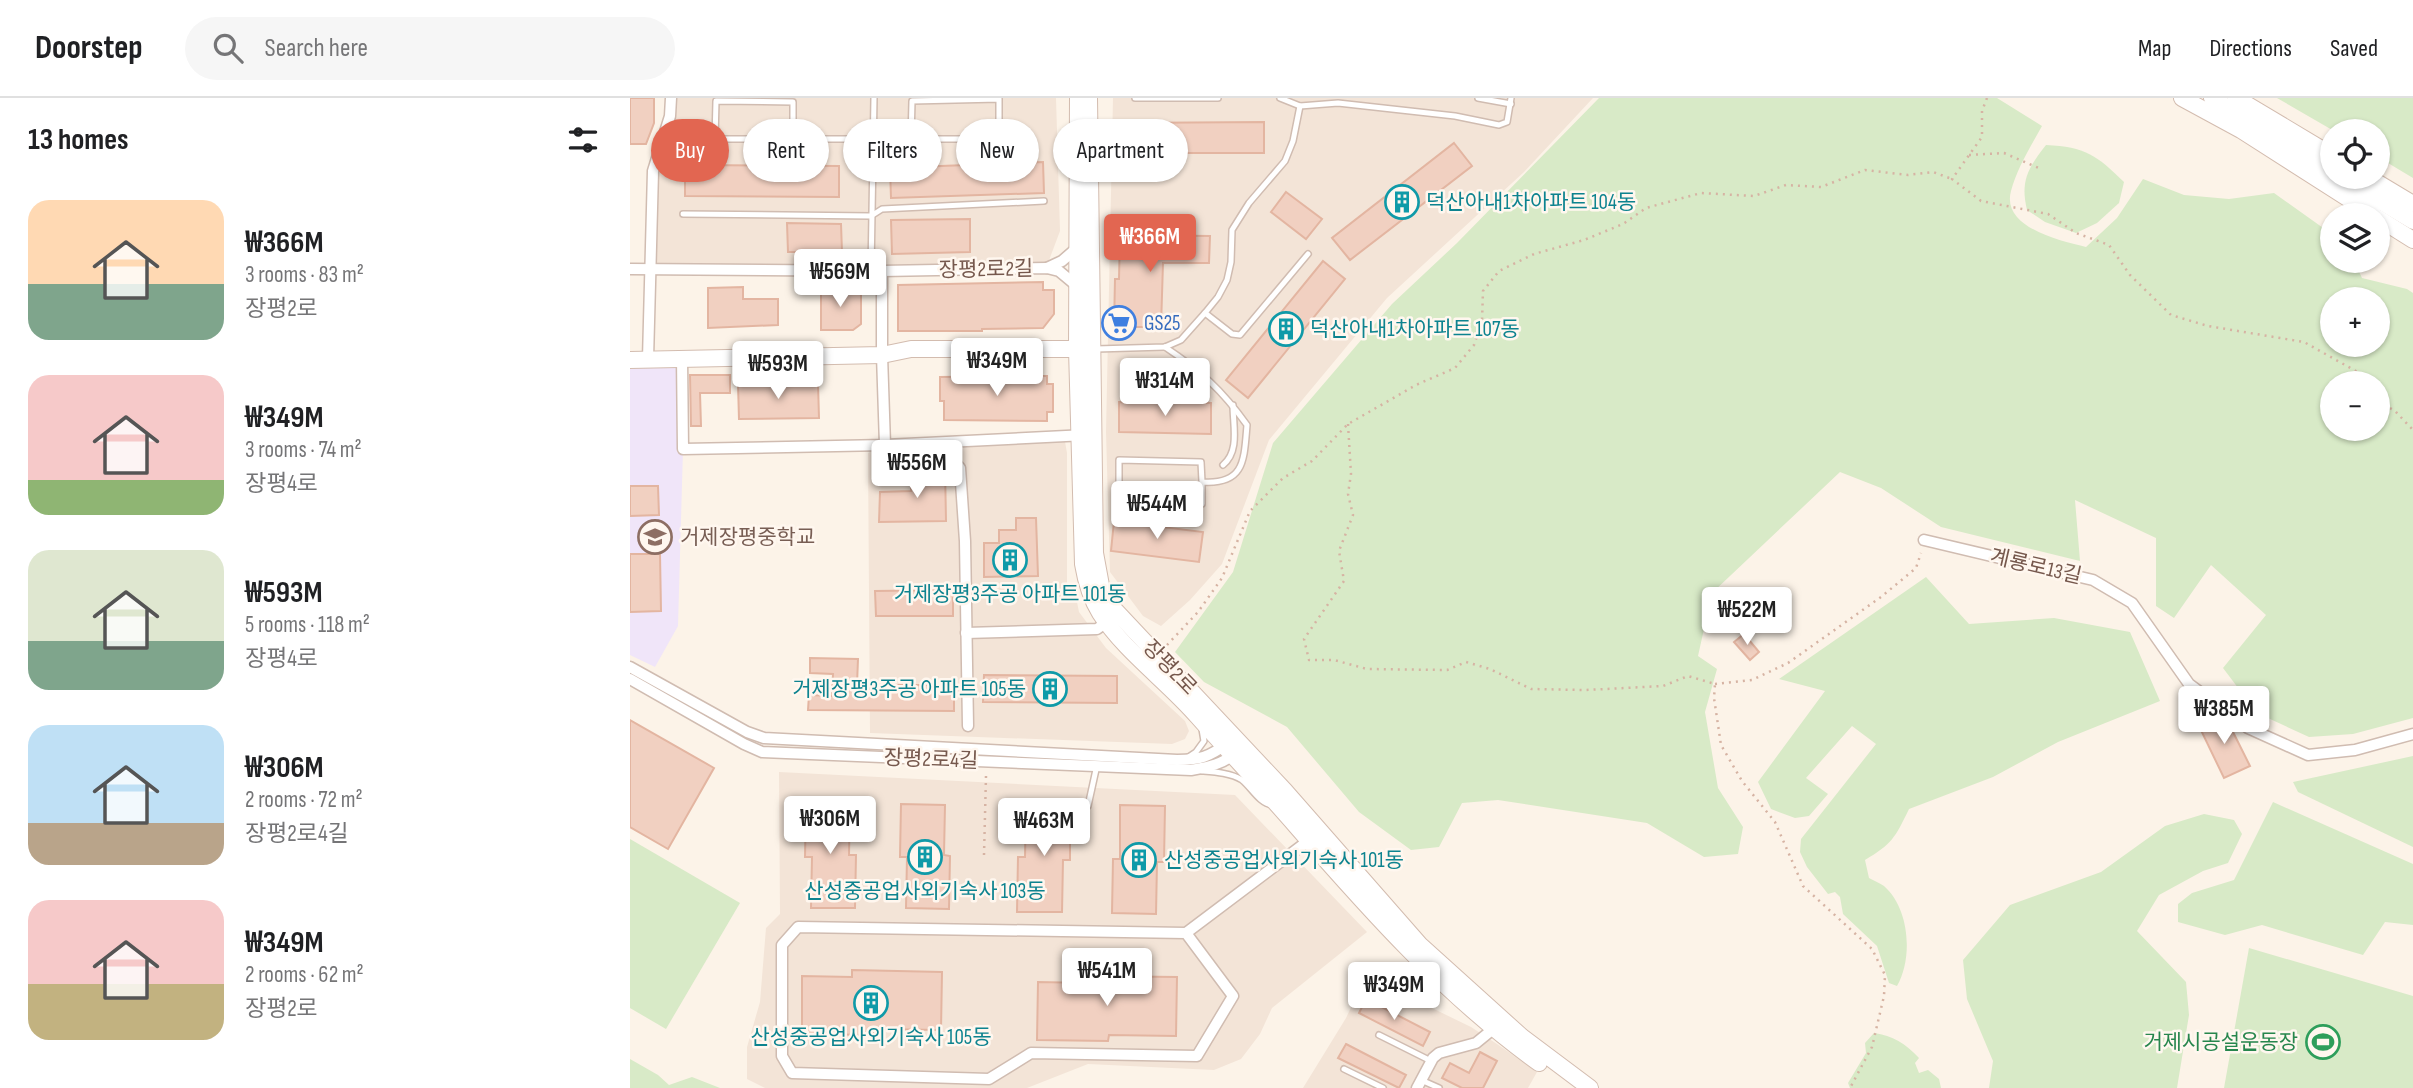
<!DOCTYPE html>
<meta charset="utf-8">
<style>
body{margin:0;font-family:"Sofia Sans Condensed","Noto Sans KR",sans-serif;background:#f6f6f6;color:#202124;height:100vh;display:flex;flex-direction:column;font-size:26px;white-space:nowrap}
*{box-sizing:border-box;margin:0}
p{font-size:23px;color:#757577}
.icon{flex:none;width:38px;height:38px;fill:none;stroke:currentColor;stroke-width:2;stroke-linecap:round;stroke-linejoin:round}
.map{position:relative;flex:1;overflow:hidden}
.side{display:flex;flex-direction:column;background:#fff;width:630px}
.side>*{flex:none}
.banner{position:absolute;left:21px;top:21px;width:665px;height:63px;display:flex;gap:14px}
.controls{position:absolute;left:1690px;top:21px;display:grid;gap:14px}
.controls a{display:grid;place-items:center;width:70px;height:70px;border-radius:50%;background:#fff;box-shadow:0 2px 5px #0004;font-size:35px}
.price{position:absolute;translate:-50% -60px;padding:0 16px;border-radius:7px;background:#fff;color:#222;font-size:23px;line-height:46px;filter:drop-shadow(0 2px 4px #0008)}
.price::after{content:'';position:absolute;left:50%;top:42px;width:21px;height:16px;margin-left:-10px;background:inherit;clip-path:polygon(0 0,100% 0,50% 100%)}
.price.active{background:#e26651;color:#fff}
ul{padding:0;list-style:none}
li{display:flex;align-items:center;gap:21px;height:175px;padding:0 28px}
li span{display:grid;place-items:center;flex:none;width:196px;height:140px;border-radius:21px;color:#555}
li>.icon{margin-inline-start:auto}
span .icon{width:84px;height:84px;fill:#fffc;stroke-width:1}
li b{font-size:30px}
h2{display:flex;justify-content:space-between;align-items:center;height:84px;padding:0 28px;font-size:30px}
.chip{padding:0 24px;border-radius:32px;background:#fff;box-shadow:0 2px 5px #0004;font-size:24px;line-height:63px}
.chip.active{background:#e26651;color:#fff}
header{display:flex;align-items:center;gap:42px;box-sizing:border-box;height:98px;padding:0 35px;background:#fff;border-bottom:2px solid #e0e0e0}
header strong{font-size:33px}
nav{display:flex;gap:38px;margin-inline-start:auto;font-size:24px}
.search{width:490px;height:63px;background:#f6f6f6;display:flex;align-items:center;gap:18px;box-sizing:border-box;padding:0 24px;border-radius:38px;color:#757577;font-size:26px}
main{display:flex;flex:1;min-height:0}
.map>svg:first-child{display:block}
.residential{fill:#f3e4d7}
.education{fill:#f0e5f9}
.green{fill:#d8eac7;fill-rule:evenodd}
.building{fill:#f1d0c1;stroke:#e3b5a1;stroke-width:2}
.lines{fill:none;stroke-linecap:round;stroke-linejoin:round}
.lane-casing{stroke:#d0bcb1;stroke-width:8}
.street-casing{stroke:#d0bcb1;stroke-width:13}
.secondary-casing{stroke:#d3bcaf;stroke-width:18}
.path{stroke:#d6b3a3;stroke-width:2.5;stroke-dasharray:2 5;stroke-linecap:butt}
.lane{stroke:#fff;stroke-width:5}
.street{stroke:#fff;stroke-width:10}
.secondary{stroke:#fff;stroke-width:16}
.labels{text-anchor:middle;stroke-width:5;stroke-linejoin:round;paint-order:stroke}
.culture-label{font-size:21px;fill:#0d838f;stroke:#fff7ef;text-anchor:start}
.street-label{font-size:21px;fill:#76584d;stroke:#fff7ef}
.shop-label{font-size:21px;fill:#366cbe;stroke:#fff7ef;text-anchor:start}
.education-label{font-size:21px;fill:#785e54;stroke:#fff7ef;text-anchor:start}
.leisure-label{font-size:21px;fill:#27864d;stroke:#fff7ef;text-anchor:end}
</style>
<header>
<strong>Doorstep</strong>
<div class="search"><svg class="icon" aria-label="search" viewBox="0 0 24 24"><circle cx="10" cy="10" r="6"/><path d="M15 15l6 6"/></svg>Search here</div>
<nav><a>Map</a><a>Directions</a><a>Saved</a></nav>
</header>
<main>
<section class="side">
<h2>13 homes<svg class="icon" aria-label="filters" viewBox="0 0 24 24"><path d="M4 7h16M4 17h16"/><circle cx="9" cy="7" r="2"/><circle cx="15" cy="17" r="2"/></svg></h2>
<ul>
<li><span style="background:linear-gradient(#ffd9b3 60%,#7fa58c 0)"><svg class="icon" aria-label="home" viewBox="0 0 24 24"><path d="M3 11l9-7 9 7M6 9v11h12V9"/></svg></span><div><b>₩366M</b><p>3 rooms · 83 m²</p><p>장평2로</p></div></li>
<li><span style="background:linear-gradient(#f6c9c9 75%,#8fb573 0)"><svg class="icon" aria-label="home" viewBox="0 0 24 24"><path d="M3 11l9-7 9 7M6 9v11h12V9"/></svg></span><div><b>₩349M</b><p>3 rooms · 74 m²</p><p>장평4로</p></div></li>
<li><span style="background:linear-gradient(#dfe7d0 65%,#7fa58c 0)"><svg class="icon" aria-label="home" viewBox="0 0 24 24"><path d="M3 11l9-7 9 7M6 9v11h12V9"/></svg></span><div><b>₩593M</b><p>5 rooms · 118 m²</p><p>장평4로</p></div></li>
<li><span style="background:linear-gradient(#bfe0f5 70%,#b9a48a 0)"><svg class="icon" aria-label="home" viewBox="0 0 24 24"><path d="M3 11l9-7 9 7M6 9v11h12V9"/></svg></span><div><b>₩306M</b><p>2 rooms · 72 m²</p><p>장평2로4길</p></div></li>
<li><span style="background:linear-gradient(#f6c9c9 60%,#c2b280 0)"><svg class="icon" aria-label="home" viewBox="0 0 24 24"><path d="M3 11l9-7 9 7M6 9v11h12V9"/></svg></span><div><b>₩349M</b><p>2 rooms · 62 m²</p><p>장평2로</p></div></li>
</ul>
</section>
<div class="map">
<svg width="1783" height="990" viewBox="0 0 1783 990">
<rect width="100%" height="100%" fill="#fcf3e8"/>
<g class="residential">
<path d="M 41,0 L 426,0 L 430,133 L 418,165 L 252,173 L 20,172 L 23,73 Z"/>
<path d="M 483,0 L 963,0 L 894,74 L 757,200 L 639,342 L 592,466 L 560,502 L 531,528 L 513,518 L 480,474 L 476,334 Z"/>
<path d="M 434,338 L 437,355 L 437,489 L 447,504 L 449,514 L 476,550 L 555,623 L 559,633 L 555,641 L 542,646 L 240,635 L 238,355 L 255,347 Z"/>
<path d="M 149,674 L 605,697 L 737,834 L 642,910 L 630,936 L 611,961 L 584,972 L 458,966 L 397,990 L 135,990 L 117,981 L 117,949 L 130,904 L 136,830 L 150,816 Z"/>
<path d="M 736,878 L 841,929 L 867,946 L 907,974 L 898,990 L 673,990 L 716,920 Z"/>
</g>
<path class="education" d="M 52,260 L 53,351 L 48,528 L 25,569 L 0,557 L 0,262 Z"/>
<g class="green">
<path d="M 969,0 L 1367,0 L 1412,28 C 1401,48 1387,70 1381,93 C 1371,129 1430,143 1456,149 L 1487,120 L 1513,81 L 1554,97 L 1599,101 L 1644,95 L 1703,137 L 1703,163 L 1724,163 L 1732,180 L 1777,191 L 1783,195 L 1783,620 L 1723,636 L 1679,639 L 1627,615 L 1593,570 L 1636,517 L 1581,467 L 1544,520 L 1526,508 L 1526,440 L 1445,402 L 1450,463 L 1311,429 L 1251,390 L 1210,374 L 1082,495 L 1068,558 L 1087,571 L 1075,614 L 1088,690 L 1113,729 L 1108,756 L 1074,759 L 1017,725 L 868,702 L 832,705 L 809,749 L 781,752 L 729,714 L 657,629 L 574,584 L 545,554 L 603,474 L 643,345 L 762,206 L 827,145 ZM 1703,201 L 1748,201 L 1748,247 L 1703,247 ZM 1703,285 L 1748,285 L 1748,331 L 1703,331 Z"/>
<path d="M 1647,0 L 1783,0 L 1783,80 L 1748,59 L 1748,33 L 1704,33 Z"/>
<path d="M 1416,47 C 1456,49 1466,57 1494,84 L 1489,105 L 1467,125 L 1446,135 L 1415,124 L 1397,112 C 1390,83 1398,70 1416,47 Z"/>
<path d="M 1296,479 L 1339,526 L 1424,520 L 1500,534 L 1530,603 L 1428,644 L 1363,679 L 1279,711 C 1265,740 1262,746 1235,762 L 1239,780 C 1244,783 1250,785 1254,788 C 1280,811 1283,860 1267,888 L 1259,885 L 1247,848 L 1213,816 L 1210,799 L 1205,794 L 1198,796 L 1177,769 L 1170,754 L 1171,741 L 1246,646 L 1222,628 L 1176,680 L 1198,696 L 1179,718 L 1165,720 L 1141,711 L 1128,684 L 1195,593 L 1149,581 Z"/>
<path d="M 1783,658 L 1783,749 L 1668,694 L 1663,684 Z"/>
<path d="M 1643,704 L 1783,766 L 1783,827 L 1755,824 L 1733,857 L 1632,827 L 1595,837 L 1548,824 L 1548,806 L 1562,795 L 1604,782 Z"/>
<path d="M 1574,716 L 1604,722 L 1612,736 L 1598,765 L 1573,773 L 1529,797 L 1507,833 L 1556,884 L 1559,917 L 1547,990 L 1359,990 L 1363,963 L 1337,901 L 1333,862 L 1380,807 L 1471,774 L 1535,728 Z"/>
<path d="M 0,741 L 110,805 L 36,931 L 0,910 Z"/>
<path d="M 1619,850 L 1783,898 L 1783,990 L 1594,990 Z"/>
<path d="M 1244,935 C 1263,938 1275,945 1289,960 L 1285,965 L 1289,975 L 1298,972 L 1309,981 L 1311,990 L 1220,990 L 1218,985 L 1236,955 L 1235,945 Z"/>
<path d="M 0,961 L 28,977 L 39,987 L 62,979 L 90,990 L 0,990 Z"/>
</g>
<g class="building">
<path d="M 0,0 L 24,0 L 24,25 L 16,46 L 0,46 Z"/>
<path d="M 634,24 L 634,55 L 489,55 L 489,25 Z"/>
<path d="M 824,45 L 842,68 L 720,162 L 702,140 Z"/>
<path d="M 413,64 L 414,95 L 261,100 L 260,70 Z"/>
<path d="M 55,67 L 209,68 L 209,99 L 55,98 Z"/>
<path d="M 656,94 L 692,121 L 676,141 L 641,114 Z"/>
<path d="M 340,121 L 340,154 L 262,156 L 261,122 Z"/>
<path d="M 157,125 L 211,126 L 212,154 L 158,154 Z"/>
<path d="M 490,137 L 580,138 L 579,165 L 533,165 L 531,229 L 484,229 L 485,181 L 489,181 Z"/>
<path d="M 693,163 L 715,181 L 618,300 L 596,282 Z"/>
<path d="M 413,184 L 413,192 L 424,192 L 424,216 L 413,230 L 352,231 L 352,233 L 268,233 L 268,187 Z"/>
<path d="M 113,189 L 113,201 L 148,201 L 148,227 L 78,230 L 78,190 Z"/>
<path d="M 191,190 L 224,190 L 231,197 L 231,226 L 223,232 L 191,232 Z"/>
<path d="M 60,277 L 100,277 L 100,295 L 70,295 L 71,328 L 61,328 Z"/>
<path d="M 386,278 L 417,278 L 417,286 L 423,286 L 423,314 L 417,314 L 417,323 L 314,322 L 314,303 L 310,303 L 310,279 Z"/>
<path d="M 188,285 L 189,320 L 109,321 L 108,286 Z"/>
<path d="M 489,304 L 581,305 L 581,336 L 489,334 Z"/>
<path d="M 294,368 L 315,369 L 316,423 L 249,424 L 250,394 L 281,393 L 281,379 L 293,379 Z"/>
<path d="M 0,388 L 28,388 L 29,417 L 0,418 Z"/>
<path d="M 386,420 L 406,420 L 408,478 L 354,479 L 354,445 L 369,445 L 369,432 L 386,432 Z"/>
<path d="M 484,423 L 573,434 L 569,464 L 481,453 Z"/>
<path d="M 0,456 L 30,456 L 31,513 L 0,514 Z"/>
<path d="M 323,492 L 323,518 L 246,518 L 245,493 Z"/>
<path d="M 1114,536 L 1129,554 L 1120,562 L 1104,544 Z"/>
<path d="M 180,560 L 228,561 L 227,587 L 324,587 L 324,613 L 178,612 L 179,597 L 202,598 L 203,576 L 180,575 Z"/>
<path d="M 354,577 L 487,578 L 487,605 L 353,604 Z"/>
<path d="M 1587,617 L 1599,626 L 1620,668 L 1594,680 L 1568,626 Z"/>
<path d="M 0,622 L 84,670 L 38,751 L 0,729 Z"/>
<path d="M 176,705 L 220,706 L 219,757 L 226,757 L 225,810 L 181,810 L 182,759 L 175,759 Z"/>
<path d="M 396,705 L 440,706 L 440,762 L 433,762 L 432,814 L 387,814 L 388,759 L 395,759 Z"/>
<path d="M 271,706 L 315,707 L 314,757 L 320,758 L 319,811 L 276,810 L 277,759 L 270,759 Z"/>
<path d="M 490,707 L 535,708 L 534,764 L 527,764 L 526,816 L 482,815 L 483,761 L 490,761 Z"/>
<path d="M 222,872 L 312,874 L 311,932 L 243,931 L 243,937 L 172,936 L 172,878 L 222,879 Z"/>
<path d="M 458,878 L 547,879 L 546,938 L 479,937 L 478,943 L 407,942 L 408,884 L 458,885 Z"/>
<path d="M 736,901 L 800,934 L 793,948 L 729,915 Z"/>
<path d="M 716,946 L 776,977 L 769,990 L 708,960 Z"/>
<path d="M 850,954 L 867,963 L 853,990 L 832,990 L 812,980 L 820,965 L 839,975 Z"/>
</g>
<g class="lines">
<g class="lane-casing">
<g id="lane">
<path d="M 505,0 L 588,0"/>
<path d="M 650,0 L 670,8 L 708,5 L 825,18 L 869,27 L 877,24 L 881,0"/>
<path d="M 848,0 L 881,6"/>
<path d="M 163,42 L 163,4 L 86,3 L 85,41 L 369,41 L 369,1 L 282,3 L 281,41"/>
<path d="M 53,116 L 241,118 L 252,111 L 414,103"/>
<path d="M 241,173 L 244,0"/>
<path d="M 575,215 L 602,236 L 610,237 L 678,156"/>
<path d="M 535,249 C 571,273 592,292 617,327 C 614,362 615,387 572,384 L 571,364 L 489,362 L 489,402 L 572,406 L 572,384"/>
<path d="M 466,251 L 535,249 L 551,242 L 575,215 L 588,199 L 597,182 L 601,164 L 602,132 L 619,105 L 655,63 L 663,43 L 670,8"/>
<path d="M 593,367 C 610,353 603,328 603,307"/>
<path d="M 557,660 L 566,654 L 574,643 L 572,631"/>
<path d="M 572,673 C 585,674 601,675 612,682 C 622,690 629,705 642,707"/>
<path d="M 458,708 L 467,667"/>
<path d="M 749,937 L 801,963"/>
<path d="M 714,971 L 753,990"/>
<path d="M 791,982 L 809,990"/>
</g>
</g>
<g class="street-casing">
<g id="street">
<path d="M 417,170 L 432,163 L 447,150"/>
<path d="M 0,171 L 252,173 L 417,170 L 429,173 L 447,188"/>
<path d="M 252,173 L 252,257 L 255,347"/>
<path d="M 52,260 L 53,351 L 255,347 L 456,337"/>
<path d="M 18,261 L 23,73 L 40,18 L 41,0"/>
<path d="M 306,361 L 322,361 L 330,370 L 335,443 L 338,628"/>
<path d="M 1294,442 L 1463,482 L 1502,505 L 1559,586 L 1618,630 L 1678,657 L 1725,652 L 1783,636"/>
<path d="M 336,535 L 467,531 L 481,521"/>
<path d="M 0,569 L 117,634 L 134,640 L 547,662 C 570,662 579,659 598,645"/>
<path d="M 0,581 L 114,646 L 132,654 L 561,672 C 579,669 593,666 607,654"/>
<path d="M 556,835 L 603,898 L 567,958 L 401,955 L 359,981 L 162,975 L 152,958 L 152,847 L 168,829 L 556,835 L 682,740"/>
<path d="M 787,990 L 803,960 L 809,955 L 846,945 L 868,927"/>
</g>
</g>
<g class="secondary-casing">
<g id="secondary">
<path d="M 448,0 L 447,251 L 453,466 C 456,484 460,499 470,515 C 495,554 538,584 568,619 C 601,656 635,692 667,729 C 742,815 817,899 909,965"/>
<path d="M 459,0 L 465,455 L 472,493 L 482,509 L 655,693 L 790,847 L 892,939 L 960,990"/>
<path d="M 1552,0 L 1611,32 L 1744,117"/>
<path d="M 1582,0 L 1703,74"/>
<path d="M 1606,0 L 1703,58"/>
<path d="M 1710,79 L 1783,123"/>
<path d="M 1738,79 L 1783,106"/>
<path d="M 1748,120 L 1783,142"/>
<path d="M 0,262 L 252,257 L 281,251 L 455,251"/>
</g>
</g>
<g class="path">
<path d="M 1357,0 L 1352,13 L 1352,39 L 1322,81 L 1351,103 L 1418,116 L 1446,135 L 1479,147 L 1500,177 L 1541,217 L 1578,228 L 1674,244 L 1740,281 L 1740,285"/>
<path d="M 1339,57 L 1374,55 L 1411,71"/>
<path d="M 1748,303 L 1765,313 L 1783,332"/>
<path d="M 718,326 L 721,376 L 718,396 L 723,417 L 709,453 L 714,483 L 674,541 L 679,562 L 704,562 L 737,571 L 817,572 L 836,564 L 860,571 L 901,591 L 956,592 L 1033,588 L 1058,578 L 1085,586 L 1084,600 L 1091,647 L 1112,683 L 1145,724 L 1173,788 L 1242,851 L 1255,877 L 1254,898 L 1242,949 L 1220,990"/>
<path d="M 537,547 L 568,514 L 592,480 L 620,413 L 653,380 L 682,363 L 718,326 L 786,287 L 825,270 L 844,247 L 852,223 L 853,193 L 869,173 L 904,156 L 954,142 L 993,126 L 1016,110 L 1071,95 L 1124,98 L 1156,87 L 1191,89 L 1235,72 L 1278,77 L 1303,74 L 1322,81"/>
<path d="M 1085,586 L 1122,582 L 1158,565 L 1251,499 L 1286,470 L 1291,455"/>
<path d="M 354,757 L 356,678"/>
</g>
<use href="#lane" class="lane"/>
<use href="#street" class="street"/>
<use href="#secondary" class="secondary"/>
</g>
<defs>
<g id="building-ring" transform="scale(1.75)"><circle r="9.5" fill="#fff7ef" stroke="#0f9aa8" stroke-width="1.5"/><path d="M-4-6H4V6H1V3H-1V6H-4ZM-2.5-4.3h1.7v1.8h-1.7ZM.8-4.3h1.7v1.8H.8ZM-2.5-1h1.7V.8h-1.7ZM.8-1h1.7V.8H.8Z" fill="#0f9aa8"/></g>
<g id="supermarket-ring" transform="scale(1.75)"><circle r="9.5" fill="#fff7ef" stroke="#3f7fe0" stroke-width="1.5"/><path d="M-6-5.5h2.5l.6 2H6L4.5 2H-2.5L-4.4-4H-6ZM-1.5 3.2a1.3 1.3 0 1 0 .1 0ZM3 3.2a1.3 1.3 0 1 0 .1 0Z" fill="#3f7fe0"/></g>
<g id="school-ring" transform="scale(1.75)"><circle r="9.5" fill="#fff7ef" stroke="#8d6e63" stroke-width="1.5"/><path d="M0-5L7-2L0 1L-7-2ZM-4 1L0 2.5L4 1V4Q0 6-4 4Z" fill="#8d6e63"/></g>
<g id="stadium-ring" transform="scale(1.75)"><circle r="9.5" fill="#fff7ef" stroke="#2e9e5b" stroke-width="1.5"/><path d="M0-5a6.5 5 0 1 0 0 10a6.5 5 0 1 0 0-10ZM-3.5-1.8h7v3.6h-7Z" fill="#2e9e5b"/></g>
</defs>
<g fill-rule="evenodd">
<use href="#building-ring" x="772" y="104"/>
<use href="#supermarket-ring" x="489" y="225"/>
<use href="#building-ring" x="656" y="231"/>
<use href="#school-ring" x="25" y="439"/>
<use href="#building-ring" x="380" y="462"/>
<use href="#building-ring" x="420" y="591"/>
<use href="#building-ring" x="295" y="759"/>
<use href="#building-ring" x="509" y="762"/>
<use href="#building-ring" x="241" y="905"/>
<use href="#stadium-ring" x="1693" y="944"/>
</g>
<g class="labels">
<g class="culture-label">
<text x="796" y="111">덕산아내1차아파트 104동</text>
<text x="680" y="238">덕산아내1차아파트 107동</text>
<text x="380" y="503" text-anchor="middle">거제장평3주공 아파트 101동</text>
<text x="396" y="598" text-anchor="end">거제장평3주공 아파트 105동</text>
<text x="534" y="769">산성중공업사외기숙사 101동</text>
<text x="295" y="800" text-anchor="middle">산성중공업사외기숙사 103동</text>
<text x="241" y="946" text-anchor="middle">산성중공업사외기숙사 105동</text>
</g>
<g class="street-label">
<text transform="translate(356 171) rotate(-1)" y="7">장평2로2길</text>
<text transform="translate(1406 468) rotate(13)" y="7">계룡로13길</text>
<text transform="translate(540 569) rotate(46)" y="7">장평2로</text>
<text transform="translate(301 661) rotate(2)" y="7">장평2로4길</text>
</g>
<g class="shop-label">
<text x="514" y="232">GS25</text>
</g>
<g class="education-label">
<text x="50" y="446">거제장평중학교</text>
</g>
<g class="leisure-label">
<text x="1668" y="951">거제시공설운동장</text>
</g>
</g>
</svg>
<div class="controls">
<a><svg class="icon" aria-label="locate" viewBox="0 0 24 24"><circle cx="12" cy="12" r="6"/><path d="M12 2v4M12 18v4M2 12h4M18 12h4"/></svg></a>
<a><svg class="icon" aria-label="layers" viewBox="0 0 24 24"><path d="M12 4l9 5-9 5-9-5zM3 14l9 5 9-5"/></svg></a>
<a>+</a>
<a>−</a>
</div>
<b class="price active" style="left:520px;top:176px">₩366M</b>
<b class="price" style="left:210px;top:211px">₩569M</b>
<b class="price" style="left:367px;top:300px">₩349M</b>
<b class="price" style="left:148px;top:303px">₩593M</b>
<b class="price" style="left:535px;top:320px">₩314M</b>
<b class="price" style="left:287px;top:402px">₩556M</b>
<b class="price" style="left:527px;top:443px">₩544M</b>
<b class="price" style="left:1117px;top:549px">₩522M</b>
<b class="price" style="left:1594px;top:648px">₩385M</b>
<b class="price" style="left:200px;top:758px">₩306M</b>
<b class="price" style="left:414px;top:760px">₩463M</b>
<b class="price" style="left:477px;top:910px">₩541M</b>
<b class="price" style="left:764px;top:924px">₩349M</b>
<div class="banner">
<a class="chip active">Buy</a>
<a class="chip">Rent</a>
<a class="chip">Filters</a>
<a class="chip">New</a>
<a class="chip">Apartment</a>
</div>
</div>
</main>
